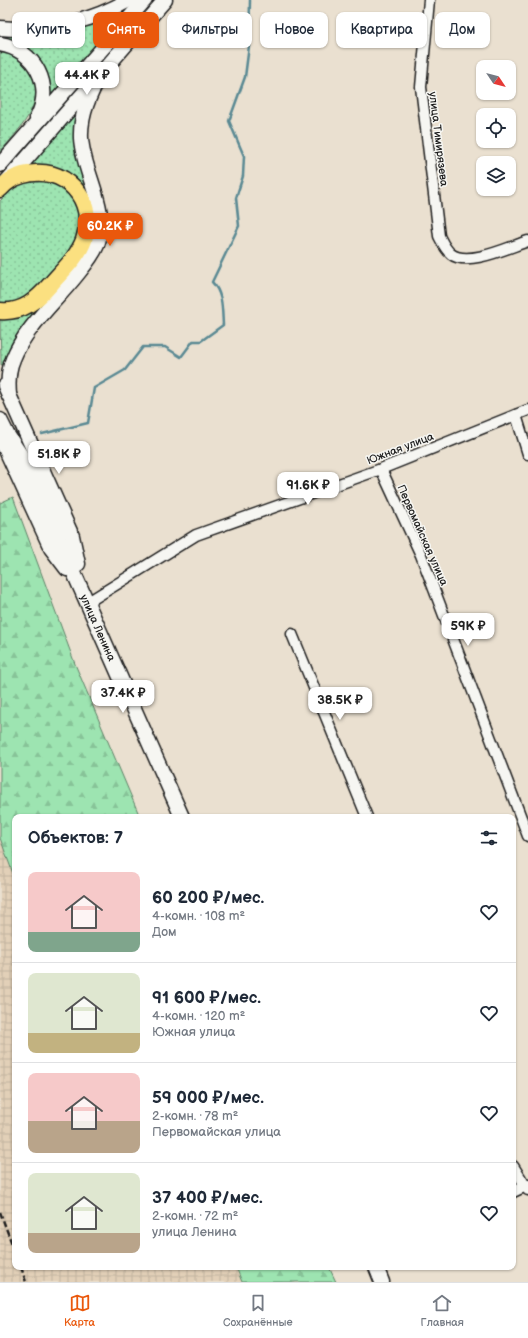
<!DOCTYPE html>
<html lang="ru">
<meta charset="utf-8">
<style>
body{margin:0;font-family:"Balsamiq Sans",sans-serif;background:#f6f6f7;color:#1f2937;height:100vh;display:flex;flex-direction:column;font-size:15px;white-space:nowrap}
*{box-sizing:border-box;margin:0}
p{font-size:13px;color:#747a83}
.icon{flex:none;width:22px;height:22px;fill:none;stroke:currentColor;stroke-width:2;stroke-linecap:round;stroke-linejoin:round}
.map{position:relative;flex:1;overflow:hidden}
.sheet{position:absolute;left:12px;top:814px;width:504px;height:456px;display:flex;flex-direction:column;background:#fff;border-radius:8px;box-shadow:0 1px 3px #0004}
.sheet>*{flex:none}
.banner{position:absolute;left:12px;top:12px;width:504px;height:36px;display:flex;gap:8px}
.needle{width:26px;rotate:125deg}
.controls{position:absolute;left:476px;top:60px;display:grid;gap:8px}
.controls a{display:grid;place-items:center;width:40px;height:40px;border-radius:8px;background:#fff;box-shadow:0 1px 3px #0004;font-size:20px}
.price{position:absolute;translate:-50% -34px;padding:0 9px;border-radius:8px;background:#fff;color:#222;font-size:13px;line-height:26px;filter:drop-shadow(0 1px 2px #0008)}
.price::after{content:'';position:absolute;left:50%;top:24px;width:12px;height:9px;margin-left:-6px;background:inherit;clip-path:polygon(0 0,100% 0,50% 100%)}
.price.on{background:#ea580c;color:#fff}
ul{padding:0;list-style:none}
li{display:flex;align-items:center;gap:12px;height:100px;padding:0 16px}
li+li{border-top:1px solid #e0e1e3}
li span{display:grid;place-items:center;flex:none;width:112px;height:80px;border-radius:8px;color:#555}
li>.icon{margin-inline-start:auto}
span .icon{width:48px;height:48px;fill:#fffc;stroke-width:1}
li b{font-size:17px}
h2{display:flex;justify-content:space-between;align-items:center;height:48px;padding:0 16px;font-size:17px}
.chip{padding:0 14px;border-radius:8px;background:#fff;box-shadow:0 1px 3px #0004;font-size:14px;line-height:36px}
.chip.on{background:#ea580c;color:#fff}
.tab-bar{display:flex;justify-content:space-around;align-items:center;height:56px;border-top:1px solid #e0e1e3;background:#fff;font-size:11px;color:#747a83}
.tab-bar a{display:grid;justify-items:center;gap:2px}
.tab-bar .on{color:#ea580c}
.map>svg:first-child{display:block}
.industrial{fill:url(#industrial-grid)}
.grass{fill:url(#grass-dots);stroke:#5c8066}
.forest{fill:url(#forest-firs);stroke:#5c8066}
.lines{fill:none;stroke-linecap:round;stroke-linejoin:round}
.stream{stroke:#5a8993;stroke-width:2.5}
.street-casing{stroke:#1c1c1c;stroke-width:13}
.secondary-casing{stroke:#1c1c1c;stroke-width:17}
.primary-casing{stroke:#1c1c1c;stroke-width:19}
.street{stroke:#f6f6f2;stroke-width:10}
.secondary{stroke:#f6f6f2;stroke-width:14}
.primary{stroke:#fbe080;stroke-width:16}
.rail{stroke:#1c1c1c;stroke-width:2.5;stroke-dasharray:6 3;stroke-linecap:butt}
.labels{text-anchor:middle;stroke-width:3;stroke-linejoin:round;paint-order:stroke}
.street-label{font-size:11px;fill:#1c1c1c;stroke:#f6f6f2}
</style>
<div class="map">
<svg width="528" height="1282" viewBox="0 0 528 1282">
<defs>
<pattern id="industrial-grid" width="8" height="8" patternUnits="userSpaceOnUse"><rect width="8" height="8" fill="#e2d0b8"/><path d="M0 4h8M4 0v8" fill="none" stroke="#c1b29e"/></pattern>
<pattern id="grass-dots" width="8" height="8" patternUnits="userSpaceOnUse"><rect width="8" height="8" fill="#9de4b1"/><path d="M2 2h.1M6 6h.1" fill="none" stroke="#87c398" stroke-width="1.8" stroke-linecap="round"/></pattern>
<pattern id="forest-firs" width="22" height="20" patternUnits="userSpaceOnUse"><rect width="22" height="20" fill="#9de4b1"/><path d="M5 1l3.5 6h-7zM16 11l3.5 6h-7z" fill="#87c398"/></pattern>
</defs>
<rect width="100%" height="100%" fill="#eae0d0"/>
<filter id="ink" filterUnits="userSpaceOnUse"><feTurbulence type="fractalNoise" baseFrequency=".025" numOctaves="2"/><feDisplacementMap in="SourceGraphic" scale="8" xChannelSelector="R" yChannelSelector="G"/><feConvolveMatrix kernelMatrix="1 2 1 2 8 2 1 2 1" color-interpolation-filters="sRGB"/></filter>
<g filter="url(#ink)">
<path class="industrial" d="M 0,838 L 15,879 L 15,1267 L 236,1267 L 242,1282 L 0,1282 Z"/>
<g class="grass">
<path d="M 126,8 L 128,11 L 52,98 C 46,88 47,75 42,65 C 34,48 16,42 0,38 L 0,33 Z"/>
<path d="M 0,53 C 11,53 20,58 26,66 C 52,98 20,128 0,152 Z"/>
<path d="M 75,109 L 78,112 L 75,141 L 79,164 L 89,199 L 29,167 L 28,163 Z"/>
<path d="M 47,178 L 69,190 L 81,209 L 81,232 L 69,256 L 37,292 L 17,306 L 0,305 L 0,201 C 14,185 28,181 47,178 Z"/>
<path d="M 52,295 L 6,364 L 1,365 L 0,317 Z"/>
</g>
<g class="forest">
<path d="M 13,497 L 75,664 L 140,817 L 15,817 L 15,879 L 0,838 L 0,503 Z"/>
<path d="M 236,1267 L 329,1267 L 336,1282 L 242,1282 Z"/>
</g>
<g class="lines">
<path class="stream" d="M 42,434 L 88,423 L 94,388 L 125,370 L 143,347 L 165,347 L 181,357 L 193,341 L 201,341 L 223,325 C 222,309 223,293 212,282 L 239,226 L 236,198 L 243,176 L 244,156 L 229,121 L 245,77 L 249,46 L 250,0"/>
<g class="street-casing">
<g id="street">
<path d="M 429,0 L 421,87 L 439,236 C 442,242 445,249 451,254 C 468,267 509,247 528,241"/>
<path d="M 516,415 L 528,454"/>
<path d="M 381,469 L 421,555 L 528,836"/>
<path d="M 88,602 L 196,535 L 381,469 L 528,410"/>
<path d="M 292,634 L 367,817"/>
<path d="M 513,1166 L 528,1190"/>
<path d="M 513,1192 L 528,1185"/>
</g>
</g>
<g class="secondary-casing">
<g id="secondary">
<path d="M 0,28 C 46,32 89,23 129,0"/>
<path d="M 0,44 C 35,50 54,85 37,118"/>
<path d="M 0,165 L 145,0"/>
<path d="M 6,182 L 165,0"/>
<path d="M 5,386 L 72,536 L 78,564"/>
<path d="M 9,395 C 8,383 8,370 13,359 C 25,328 54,303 75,277 C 83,267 92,257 97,245 C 110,208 83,174 81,138 C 80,114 90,94 101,73"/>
<path id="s1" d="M 0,420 L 7,434 L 24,460 L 182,817"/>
<path d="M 0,437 L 51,548 L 67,569"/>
<path d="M 376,1267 L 382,1282"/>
</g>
</g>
<g class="primary-casing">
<path id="primary" d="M 0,189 C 7,181 13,178 23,175 C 64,163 98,200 84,240 C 78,257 62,271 51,284 C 37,300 23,313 0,311"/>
</g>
<use href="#street" class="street"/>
<use href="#secondary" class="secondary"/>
<use href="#primary" class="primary"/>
<g class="rail">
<path d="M 0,1212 L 15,1252"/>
<path d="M 21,1267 L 26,1282"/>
</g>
</g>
</g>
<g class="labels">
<g class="street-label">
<text transform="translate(439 139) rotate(83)" y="4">улица Тимирязева</text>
<text transform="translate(400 448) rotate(-21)" y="4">Южная улица</text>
<text transform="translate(423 535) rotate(66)" y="4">Первомайская улица</text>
<text dy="4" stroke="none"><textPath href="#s1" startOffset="230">улица Ленина</textPath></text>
</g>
</g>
</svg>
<div class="controls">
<a><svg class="needle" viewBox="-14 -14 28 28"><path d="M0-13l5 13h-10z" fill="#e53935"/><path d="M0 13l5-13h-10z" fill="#747a83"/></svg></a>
<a><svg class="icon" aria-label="locate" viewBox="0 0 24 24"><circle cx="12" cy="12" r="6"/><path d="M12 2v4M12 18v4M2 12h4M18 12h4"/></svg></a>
<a><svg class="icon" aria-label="layers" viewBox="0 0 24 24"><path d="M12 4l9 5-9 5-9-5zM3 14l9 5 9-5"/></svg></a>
</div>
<b class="price" style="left:87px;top:96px">44.4K ₽</b>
<b class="price on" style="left:110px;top:247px">60.2K ₽</b>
<b class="price" style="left:59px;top:475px">51.8K ₽</b>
<b class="price" style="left:308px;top:506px">91.6K ₽</b>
<b class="price" style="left:468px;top:647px">59K ₽</b>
<b class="price" style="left:123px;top:714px">37.4K ₽</b>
<b class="price" style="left:340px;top:721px">38.5K ₽</b>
<div class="banner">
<a class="chip">Купить</a>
<a class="chip on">Снять</a>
<a class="chip">Фильтры</a>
<a class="chip">Новое</a>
<a class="chip">Квартира</a>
<a class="chip">Дом</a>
</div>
<section class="sheet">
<h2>Объектов: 7<svg class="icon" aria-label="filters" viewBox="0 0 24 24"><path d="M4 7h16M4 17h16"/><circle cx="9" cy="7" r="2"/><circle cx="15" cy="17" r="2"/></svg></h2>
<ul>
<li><span style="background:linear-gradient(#f6c9c9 75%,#7fa58c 0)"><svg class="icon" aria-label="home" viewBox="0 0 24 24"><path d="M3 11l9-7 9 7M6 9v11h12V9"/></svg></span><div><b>60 200 ₽/мес.</b><p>4-комн. · 108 m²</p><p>Дом</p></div><svg class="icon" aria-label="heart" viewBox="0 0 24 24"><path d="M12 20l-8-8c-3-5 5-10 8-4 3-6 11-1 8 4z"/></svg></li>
<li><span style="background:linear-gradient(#dfe7d0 75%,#c2b280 0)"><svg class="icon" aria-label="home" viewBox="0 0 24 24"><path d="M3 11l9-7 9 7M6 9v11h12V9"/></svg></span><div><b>91 600 ₽/мес.</b><p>4-комн. · 120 m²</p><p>Южная улица</p></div><svg class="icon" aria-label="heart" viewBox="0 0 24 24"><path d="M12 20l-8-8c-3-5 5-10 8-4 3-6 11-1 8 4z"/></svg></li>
<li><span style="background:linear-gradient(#f6c9c9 60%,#b9a48a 0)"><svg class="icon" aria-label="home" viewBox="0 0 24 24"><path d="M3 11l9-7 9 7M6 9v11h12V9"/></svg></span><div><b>59 000 ₽/мес.</b><p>2-комн. · 78 m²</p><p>Первомайская улица</p></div><svg class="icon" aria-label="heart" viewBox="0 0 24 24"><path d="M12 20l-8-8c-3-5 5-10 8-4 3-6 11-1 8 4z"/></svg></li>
<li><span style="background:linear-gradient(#dfe7d0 75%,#b9a48a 0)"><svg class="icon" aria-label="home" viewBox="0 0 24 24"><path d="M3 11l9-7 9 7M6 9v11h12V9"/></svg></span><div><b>37 400 ₽/мес.</b><p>2-комн. · 72 m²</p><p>улица Ленина</p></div><svg class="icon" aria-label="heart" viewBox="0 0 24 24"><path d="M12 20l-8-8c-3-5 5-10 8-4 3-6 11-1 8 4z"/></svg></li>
</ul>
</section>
</div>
<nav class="tab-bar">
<a class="on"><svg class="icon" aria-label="map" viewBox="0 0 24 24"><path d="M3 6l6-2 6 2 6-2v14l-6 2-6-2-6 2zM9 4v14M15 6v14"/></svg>Карта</a>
<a><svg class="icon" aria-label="saved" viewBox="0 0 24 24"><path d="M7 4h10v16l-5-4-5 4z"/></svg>Сохранённые</a>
<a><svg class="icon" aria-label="home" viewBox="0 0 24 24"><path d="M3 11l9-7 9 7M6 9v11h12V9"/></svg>Главная</a>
</nav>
